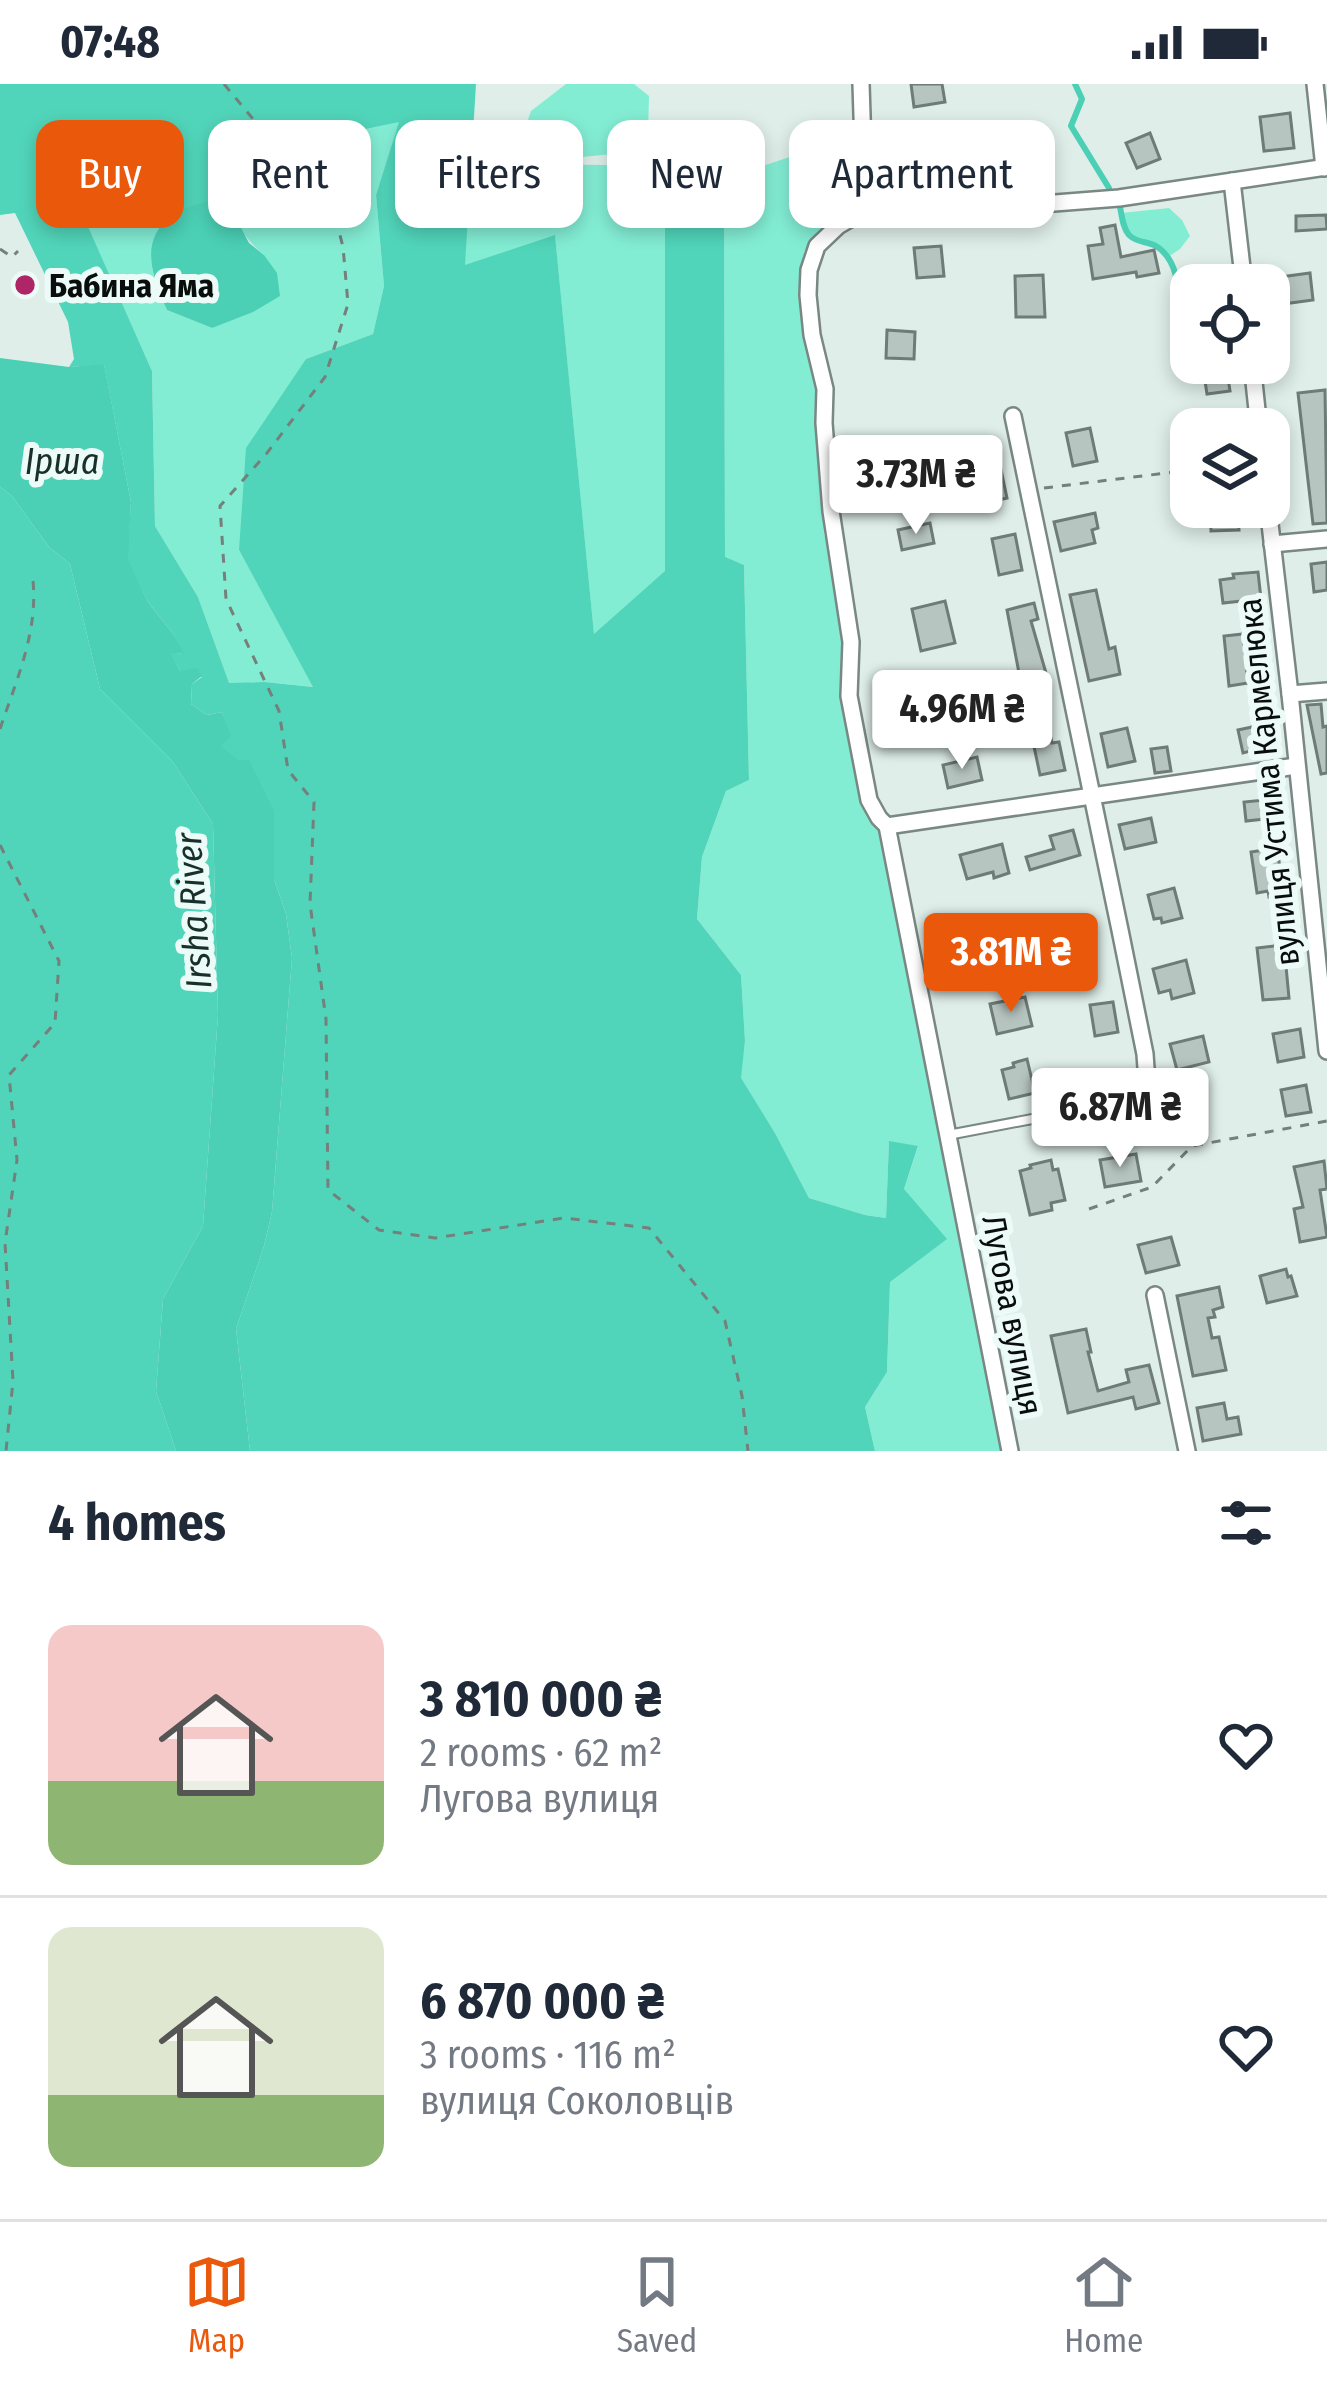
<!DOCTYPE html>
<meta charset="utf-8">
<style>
body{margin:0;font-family:"Fira Sans Condensed",sans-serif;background:#f6f6f7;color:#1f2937;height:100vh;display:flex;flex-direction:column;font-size:45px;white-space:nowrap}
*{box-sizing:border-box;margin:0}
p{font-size:39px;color:#747a83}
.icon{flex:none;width:66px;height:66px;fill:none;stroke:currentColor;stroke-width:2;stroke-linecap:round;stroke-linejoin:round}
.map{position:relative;height:1367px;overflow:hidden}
.sheet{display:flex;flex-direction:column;background:#fff;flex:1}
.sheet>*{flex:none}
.hud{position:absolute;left:36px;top:36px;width:1257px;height:108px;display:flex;gap:24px}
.controls{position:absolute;left:1170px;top:180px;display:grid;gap:24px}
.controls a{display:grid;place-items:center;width:120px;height:120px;border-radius:24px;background:#fff;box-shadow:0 6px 18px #0003;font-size:60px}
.price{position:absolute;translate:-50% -102px;padding:0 27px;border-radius:12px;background:#fff;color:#222;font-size:39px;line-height:78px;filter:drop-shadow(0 3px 6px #0008)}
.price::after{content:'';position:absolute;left:50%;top:72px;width:36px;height:27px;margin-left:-18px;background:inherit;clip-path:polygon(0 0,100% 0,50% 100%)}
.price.active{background:#ea580c;color:#fff}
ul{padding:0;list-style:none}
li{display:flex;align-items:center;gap:36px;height:300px;padding:0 48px}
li+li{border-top:3px solid #e0e1e3}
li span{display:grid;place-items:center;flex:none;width:336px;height:240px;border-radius:24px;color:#555}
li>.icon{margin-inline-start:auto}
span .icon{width:144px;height:144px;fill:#fffc;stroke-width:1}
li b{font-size:51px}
h2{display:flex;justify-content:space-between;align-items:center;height:144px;padding:0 48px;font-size:51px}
.pill{padding:0 42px;border-radius:24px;background:#fff;box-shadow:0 6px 18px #0003;font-size:42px;line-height:108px}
.pill.active{background:#ea580c;color:#fff}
.status{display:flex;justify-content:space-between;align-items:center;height:84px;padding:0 60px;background:#fff;direction:ltr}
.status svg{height:33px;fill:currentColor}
.tabs{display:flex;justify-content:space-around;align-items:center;height:168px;border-top:3px solid #e0e1e3;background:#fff;font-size:33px;color:#747a83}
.tabs a{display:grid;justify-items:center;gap:6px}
.tabs .active{color:#ea580c}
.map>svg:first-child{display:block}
.green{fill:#83edd4}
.forest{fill:#51d5ba;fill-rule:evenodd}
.water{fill:#4bd0b5}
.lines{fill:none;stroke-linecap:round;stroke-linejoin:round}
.stream{stroke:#4bd0b5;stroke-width:6}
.building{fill:#b7c5c1;stroke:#6e7b77;stroke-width:3}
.lane-casing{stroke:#7a8884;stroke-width:12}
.street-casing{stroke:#7a8884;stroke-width:20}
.path{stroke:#757f7b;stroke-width:3;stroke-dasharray:9 9;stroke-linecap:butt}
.lane{stroke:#fff;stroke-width:8}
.street{stroke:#fff;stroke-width:15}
.poi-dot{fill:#af2668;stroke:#ecfbf7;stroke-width:4.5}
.labels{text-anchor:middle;stroke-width:12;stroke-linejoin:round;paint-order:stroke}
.poi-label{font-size:33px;font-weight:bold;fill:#090e0c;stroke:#ecfbf7;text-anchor:start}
.street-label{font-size:33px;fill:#090e0c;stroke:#ecfbf7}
.water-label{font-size:36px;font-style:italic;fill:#192f2a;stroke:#ecfbf7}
</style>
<div class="status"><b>07:48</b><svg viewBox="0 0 49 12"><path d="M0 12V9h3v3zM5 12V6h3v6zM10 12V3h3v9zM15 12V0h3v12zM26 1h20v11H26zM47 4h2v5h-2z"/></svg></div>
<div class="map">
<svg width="1327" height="1367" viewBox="0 0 1327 1367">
<rect width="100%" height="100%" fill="#dfeee9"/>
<g class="green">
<path d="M 566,0 L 634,0 L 649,12 L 648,51 L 632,68 L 573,74 L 516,71 L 531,27 Z"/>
<path d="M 400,37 L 376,111 L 384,202 L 373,250 L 306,275 L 239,466 L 314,603 L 265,598 L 229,600 L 198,513 L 155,442 L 152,287 L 46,49 L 99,66 L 142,85 L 174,130 C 141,167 149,183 167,226 L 212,244 L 264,171 C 245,156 234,133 218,114 L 249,69 Z"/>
<path d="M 843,55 L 850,61 L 853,116 L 804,168 L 807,257 L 817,301 L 824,450 L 841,496 L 846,551 L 841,568 L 861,690 C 855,722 870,738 890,760 L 1002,1367 L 875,1367 L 865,1323 L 887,1288 L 890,1198 L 904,1105 L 918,1063 L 889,1058 L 886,1134 L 865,1131 L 809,1114 L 775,1049 L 740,994 L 745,957 L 741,891 L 697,835 L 702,773 L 726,707 L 749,696 L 744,481 L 725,474 L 724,95 Z"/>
<path d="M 472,69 C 530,79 589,83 648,80 L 665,103 L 665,488 L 594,551 L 555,152 L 464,182 Z"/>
<path d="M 1169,124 L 1182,136 L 1190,152 L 1180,165 L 1168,173 C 1166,171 1155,161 1152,160 C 1128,149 1129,163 1121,129 Z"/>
</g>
<g class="forest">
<path d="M 0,0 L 476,0 L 465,181 L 555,151 L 594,550 L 665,487 L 665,103 L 724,95 L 725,473 L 744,481 L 749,696 L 726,707 L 702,773 L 697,835 L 741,891 L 745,957 L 741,994 L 775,1049 L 809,1114 L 865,1131 L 886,1134 L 889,1057 L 918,1062 L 904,1105 L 947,1155 L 890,1198 L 887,1288 L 865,1323 L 875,1367 L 250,1367 L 236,1245 L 264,1162 L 272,1128 L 292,874 L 286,830 L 274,795 L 273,727 L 238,677 L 220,662 L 230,652 L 222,628 L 207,631 L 191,620 L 192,600 L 202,593 L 180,587 L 170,568 L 182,570 L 174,551 L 148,518 L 127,476 L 131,418 L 104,281 L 69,283 L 74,275 L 68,238 L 15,129 L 0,131 ZM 399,38 L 376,111 L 384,202 L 373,250 L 306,275 L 246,364 L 239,466 L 313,603 L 265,598 L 229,599 L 198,513 L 155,442 L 152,287 L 47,50 L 99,66 L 142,85 L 174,130 L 218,114 L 249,69 Z"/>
<path d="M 0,403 L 12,412 L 49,463 L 70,480 L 100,605 L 173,678 L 213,740 L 218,931 L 203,1142 L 163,1215 L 156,1307 L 176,1367 L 0,1367 Z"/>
</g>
<g class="water">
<path d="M 816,86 L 823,86 L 828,97 L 824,119 L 814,124 L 809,122 L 802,105 L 807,99 L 809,90 Z"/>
<path d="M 218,114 L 239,140 L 249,159 L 264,171 L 277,189 L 280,212 L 253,228 L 212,244 L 167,226 C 153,194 137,156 173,131 C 185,122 205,119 218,114 Z"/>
<path d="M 0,274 L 69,283 L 104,280 L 131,418 L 128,476 L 148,518 L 174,551 L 184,570 L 171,569 L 180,587 L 197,584 L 202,592 L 192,600 L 191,620 L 207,631 L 222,628 L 231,652 L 221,662 L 238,676 L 249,676 L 274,727 L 274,795 L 286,830 L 292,874 L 272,1128 L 264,1162 L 236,1245 L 250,1367 L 176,1367 L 156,1307 L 163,1215 L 203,1142 L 218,931 L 213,740 L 173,678 L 100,605 L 70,480 L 49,463 L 12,412 L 0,403 Z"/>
</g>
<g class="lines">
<g class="stream">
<path d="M 1075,0 L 1082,15 L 1071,42 L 1109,104"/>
<path d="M 1120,123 C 1122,133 1123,144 1129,151 C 1137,159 1147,157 1156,162 C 1177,175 1179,203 1179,225"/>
</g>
</g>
<g class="building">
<path d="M 911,0 L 942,0 L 945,18 L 914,23 Z"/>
<path d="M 1290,29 L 1294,64 L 1264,67 L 1260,33 Z"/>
<path d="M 1150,49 L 1160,75 L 1137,84 L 1126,59 Z"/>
<path d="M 948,53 L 954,96 L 924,100 L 922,85 L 936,83 L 932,55 Z"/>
<path d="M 1032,72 L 1036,101 L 992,106 L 989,76 Z"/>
<path d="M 1326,131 L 1327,145 L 1296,147 L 1296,132 Z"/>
<path d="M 1115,141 L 1121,173 L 1154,166 L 1159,189 L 1137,193 L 1136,188 L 1093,195 L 1088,162 L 1103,160 L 1100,144 Z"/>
<path d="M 941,162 L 944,192 L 917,194 L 914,164 Z"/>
<path d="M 1310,189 L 1313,216 L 1283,220 L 1280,193 Z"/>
<path d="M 1043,191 L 1045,233 L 1016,233 L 1015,192 Z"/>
<path d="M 887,246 L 915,248 L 914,275 L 886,274 Z"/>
<path d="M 1226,281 L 1230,307 L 1207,310 L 1203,284 Z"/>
<path d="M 1325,306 L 1327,439 L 1313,440 L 1298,309 Z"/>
<path d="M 1090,344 L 1097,377 L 1073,382 L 1066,349 Z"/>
<path d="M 917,364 L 920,397 L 889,400 L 886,367 Z"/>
<path d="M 999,376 L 1007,414 L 981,420 L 972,382 Z"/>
<path d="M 1210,423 L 1237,423 L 1239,446 L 1211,447 Z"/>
<path d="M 1095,429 L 1098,444 L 1092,446 L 1095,459 L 1061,467 L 1054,438 Z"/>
<path d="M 930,439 L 934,459 L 902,466 L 898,446 Z"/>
<path d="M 1015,450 L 1022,486 L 999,491 L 992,455 Z"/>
<path d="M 1327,478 L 1327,506 L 1314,508 L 1311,480 Z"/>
<path d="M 1258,488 L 1261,515 L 1223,519 L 1220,496 L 1234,494 L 1233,490 Z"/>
<path d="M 1096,506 L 1109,565 L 1115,563 L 1120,590 L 1089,597 L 1070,511 Z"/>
<path d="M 945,517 L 955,559 L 921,567 L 912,525 Z"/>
<path d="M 1034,519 L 1038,535 L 1031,537 L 1050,603 L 1023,610 L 1007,526 Z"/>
<path d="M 1243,550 L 1248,599 L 1229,602 L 1224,552 Z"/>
<path d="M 968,600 L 973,623 L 968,624 L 969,630 L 934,638 L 927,609 Z"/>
<path d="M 1321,620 L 1323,643 L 1327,642 L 1327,689 L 1321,690 L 1307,621 Z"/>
<path d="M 1266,640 L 1272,671 L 1256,674 L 1254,666 L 1243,669 L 1238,646 Z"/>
<path d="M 1127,644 L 1135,677 L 1108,683 L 1101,650 Z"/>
<path d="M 1050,650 L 1052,659 L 1059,658 L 1065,686 L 1040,691 L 1032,653 Z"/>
<path d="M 1167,663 L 1171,687 L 1155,689 L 1151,665 Z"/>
<path d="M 977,673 L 982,696 L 948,704 L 943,681 Z"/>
<path d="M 1274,715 L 1275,734 L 1246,737 L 1244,718 Z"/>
<path d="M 1151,734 L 1156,758 L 1125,765 L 1119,741 Z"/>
<path d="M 1073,746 L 1080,771 L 1030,786 L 1026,773 L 1054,765 L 1050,752 Z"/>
<path d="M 1002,760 L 1009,789 L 994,794 L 993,788 L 967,795 L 960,771 Z"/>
<path d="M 1277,764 L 1284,811 L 1269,813 L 1268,807 L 1257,809 L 1251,768 Z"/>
<path d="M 1174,804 L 1182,834 L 1162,839 L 1161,834 L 1154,835 L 1148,811 Z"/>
<path d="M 1284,861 L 1289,914 L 1263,916 L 1257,864 Z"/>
<path d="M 1186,876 L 1194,909 L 1172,915 L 1170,906 L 1159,909 L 1153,885 Z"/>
<path d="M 1025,913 L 1032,942 L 997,950 L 990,920 Z"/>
<path d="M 1113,918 L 1118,948 L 1095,952 L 1090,921 Z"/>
<path d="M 1300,945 L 1304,973 L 1278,978 L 1273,950 Z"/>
<path d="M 1203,952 L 1209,978 L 1177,986 L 1170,960 Z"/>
<path d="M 1027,975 L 1035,1009 L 1009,1015 L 1002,986 L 1014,983 L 1013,979 Z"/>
<path d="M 1306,1001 L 1311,1028 L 1286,1032 L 1281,1006 Z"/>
<path d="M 1136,1070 L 1141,1097 L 1105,1103 L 1100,1076 Z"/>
<path d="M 1051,1076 L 1053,1086 L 1058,1085 L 1065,1116 L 1051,1119 L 1052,1126 L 1030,1131 L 1020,1087 L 1031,1084 L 1030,1081 Z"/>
<path d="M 1324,1077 L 1327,1105 L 1320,1106 L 1327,1153 L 1300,1158 L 1294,1125 L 1303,1123 L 1294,1083 Z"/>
<path d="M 1171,1153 L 1179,1181 L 1146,1189 L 1138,1161 Z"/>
<path d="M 1286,1185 L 1288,1193 L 1291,1192 L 1297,1212 L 1267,1219 L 1260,1192 Z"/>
<path d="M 1219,1203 L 1223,1223 L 1213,1226 L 1215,1233 L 1208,1234 L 1212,1254 L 1219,1253 L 1226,1286 L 1193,1292 L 1177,1212 Z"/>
<path d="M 1086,1245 L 1091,1268 L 1088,1268 L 1098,1307 L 1129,1298 L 1126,1286 L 1149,1281 L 1159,1319 L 1136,1325 L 1133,1313 L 1068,1329 L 1051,1252 Z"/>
<path d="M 1224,1319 L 1227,1335 L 1238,1333 L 1241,1350 L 1203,1357 L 1197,1324 Z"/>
</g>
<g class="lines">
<g class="lane-casing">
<path id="lane" d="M 948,1051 L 1048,1032"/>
</g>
<g class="street-casing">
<g id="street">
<path d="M 861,0 L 865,126 L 838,142 L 817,162 L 809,186 L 808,211 L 812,251 L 825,305 L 824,339 L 831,427 L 851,558 L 849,612 L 869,716 L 879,734 L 887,742 L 1010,1367"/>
<path d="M 1315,0 L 1324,84"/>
<path d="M 1232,97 L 1244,201"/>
<path d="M 865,126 L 888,132 L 1119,114 L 1327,83"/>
<path d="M 1252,279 L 1259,345"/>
<path d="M 1013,332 L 1120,846 L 1145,970 L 1148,1013"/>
<path d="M 1268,423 L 1290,610 L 1327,967"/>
<path d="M 1272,460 L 1327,455"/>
<path d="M 1290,610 L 1327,607"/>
<path d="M 887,742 L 1296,682"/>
<path d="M 1155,1211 L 1187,1367"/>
</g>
</g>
<g class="path">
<path d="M 224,0 L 287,76 L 327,101 L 343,163 L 348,220 L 325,293 L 267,369 L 220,422 L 226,515 L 279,627 L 288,686 L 314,718 L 310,820 L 326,935 L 328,1106 L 379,1146 L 435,1154 L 564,1134 L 649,1144 L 725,1237 L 742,1312 L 748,1367"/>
<path d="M 0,165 L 12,173 L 18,167"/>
<path d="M 1044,404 L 1191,386"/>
<path d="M 0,645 C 16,597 38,549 33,497"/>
<path d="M 0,761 L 59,877 L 55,939 L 9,991 L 17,1076 L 5,1159 L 13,1297 L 6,1367"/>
<path d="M 1089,1125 L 1152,1103 L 1192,1062 L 1327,1037"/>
</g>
<use href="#lane" class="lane"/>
<use href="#street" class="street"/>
</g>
<circle class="poi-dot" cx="25" cy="201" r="12"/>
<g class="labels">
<g class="poi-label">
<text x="49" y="213">Бабина Яма</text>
</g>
<g class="street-label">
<text transform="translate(1268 698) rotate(-96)" y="12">вулиця Устима Кармелюка</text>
<text transform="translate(1013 1231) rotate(79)" y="12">Лугова вулиця</text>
</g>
<g class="water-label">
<text x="62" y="390">Ірша</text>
<text transform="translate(193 827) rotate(-94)" y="13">Irsha River</text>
</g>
</g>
</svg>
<div class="controls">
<a><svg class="icon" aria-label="locate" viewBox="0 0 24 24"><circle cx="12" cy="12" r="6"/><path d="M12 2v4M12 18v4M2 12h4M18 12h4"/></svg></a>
<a><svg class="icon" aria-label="layers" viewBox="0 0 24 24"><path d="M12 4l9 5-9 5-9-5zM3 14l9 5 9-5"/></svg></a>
</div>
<b class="price" style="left:916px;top:453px">3.73M ₴</b>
<b class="price" style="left:962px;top:688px">4.96M ₴</b>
<b class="price active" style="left:1011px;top:931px">3.81M ₴</b>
<b class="price" style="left:1120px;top:1086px">6.87M ₴</b>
<div class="hud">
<a class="pill active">Buy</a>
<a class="pill">Rent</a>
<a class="pill">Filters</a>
<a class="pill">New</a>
<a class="pill">Apartment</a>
</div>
</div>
<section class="sheet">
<h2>4 homes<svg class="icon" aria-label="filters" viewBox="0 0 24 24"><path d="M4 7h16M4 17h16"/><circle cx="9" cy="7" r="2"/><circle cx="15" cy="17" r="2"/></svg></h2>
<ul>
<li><span style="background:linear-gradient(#f6c9c9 65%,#8fb573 0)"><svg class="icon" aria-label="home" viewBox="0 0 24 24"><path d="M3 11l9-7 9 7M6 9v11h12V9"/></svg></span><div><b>3 810 000 ₴</b><p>2 rooms · 62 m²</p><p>Лугова вулиця</p></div><svg class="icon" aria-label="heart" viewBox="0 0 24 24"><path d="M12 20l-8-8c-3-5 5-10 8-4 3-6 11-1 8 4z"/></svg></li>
<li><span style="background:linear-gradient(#dfe7d0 70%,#8fb573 0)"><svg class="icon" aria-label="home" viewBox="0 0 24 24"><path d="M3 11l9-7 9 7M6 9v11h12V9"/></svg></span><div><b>6 870 000 ₴</b><p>3 rooms · 116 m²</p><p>вулиця Соколовців</p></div><svg class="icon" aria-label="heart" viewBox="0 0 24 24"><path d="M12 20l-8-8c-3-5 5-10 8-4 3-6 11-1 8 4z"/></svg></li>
</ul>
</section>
<nav class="tabs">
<a class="active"><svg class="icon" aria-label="map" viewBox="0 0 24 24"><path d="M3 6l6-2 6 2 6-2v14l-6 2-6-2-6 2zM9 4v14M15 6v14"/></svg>Map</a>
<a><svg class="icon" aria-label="saved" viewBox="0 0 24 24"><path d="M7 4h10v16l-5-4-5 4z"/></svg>Saved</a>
<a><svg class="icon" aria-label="home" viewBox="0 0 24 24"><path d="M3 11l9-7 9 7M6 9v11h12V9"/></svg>Home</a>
</nav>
